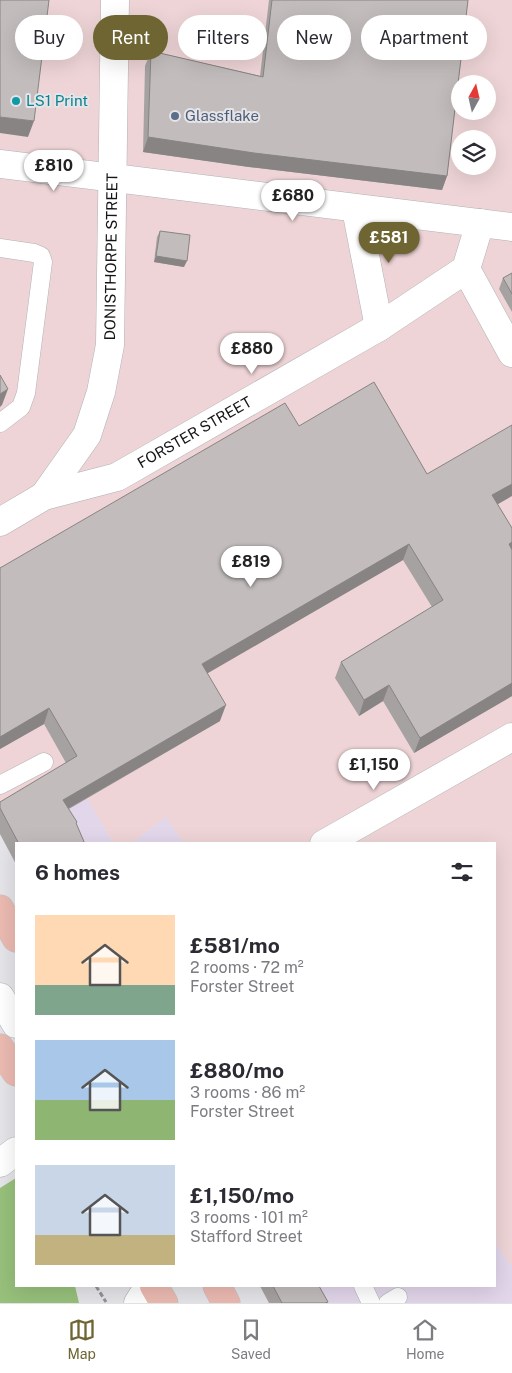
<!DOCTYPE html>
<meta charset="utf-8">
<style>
body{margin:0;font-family:"Public Sans",sans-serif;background:#f2f2f3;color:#2b2b33;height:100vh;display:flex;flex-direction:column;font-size:19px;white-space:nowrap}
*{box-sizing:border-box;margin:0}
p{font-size:16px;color:#7c7c81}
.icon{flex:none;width:28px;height:28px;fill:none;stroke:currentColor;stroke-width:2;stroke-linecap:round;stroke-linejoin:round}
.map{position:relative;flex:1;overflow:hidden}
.details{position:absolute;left:15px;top:842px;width:481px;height:445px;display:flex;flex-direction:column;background:#fff;border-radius:0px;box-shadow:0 5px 20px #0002}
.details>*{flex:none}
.top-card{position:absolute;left:15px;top:15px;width:482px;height:45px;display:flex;gap:10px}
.needle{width:32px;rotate:8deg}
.fabs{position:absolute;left:451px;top:75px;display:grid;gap:10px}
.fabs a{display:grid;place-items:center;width:45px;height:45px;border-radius:50%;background:#fff;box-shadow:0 5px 20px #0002;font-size:25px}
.price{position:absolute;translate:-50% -42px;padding:0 11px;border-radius:18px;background:#fff;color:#222;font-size:16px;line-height:32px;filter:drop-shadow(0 1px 2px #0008)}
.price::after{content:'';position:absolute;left:50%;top:30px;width:15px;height:11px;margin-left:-8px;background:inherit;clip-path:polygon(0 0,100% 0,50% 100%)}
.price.selected{background:#6e6532;color:#fff}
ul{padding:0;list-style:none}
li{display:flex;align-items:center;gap:15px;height:125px;padding:0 20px}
li span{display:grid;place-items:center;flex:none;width:140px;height:100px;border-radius:0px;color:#555}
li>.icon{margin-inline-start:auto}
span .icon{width:60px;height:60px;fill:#fffc;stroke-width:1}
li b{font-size:21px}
h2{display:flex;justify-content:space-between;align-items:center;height:60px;padding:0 20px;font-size:21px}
.tag{padding:0 18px;border-radius:22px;background:#fff;box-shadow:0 5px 20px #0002;font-size:18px;line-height:45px}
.tag.selected{background:#6e6532;color:#fff}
.menu{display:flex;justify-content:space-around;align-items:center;height:70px;border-top:1px solid #e1e1e2;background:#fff;font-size:14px;color:#7c7c81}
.menu a{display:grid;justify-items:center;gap:2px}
.menu .selected{color:#6e6532}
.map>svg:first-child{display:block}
.commercial{fill:#e2d6ea}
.industrial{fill:#eed4d6;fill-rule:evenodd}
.forest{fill:#97c07b}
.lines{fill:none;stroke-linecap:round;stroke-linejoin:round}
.lane-casing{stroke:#b1b1b6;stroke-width:19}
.street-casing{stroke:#b1b1b6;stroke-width:29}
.primary-casing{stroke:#c2c2c3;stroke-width:29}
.path{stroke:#939396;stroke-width:3;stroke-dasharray:5 2.5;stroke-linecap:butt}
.lane{stroke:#fff;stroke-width:18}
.street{stroke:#fff;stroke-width:28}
.primary{stroke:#ebbab1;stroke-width:28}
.wall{fill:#a7a2a2}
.shaded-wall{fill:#888484}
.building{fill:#c2bcbc;stroke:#888484}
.culture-dot{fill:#0f9aa8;stroke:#e4e4e9;stroke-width:2}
.service-dot{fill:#5c6f8a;stroke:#e4e4e9;stroke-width:2}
.labels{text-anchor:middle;stroke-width:4;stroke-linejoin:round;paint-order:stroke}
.culture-label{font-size:15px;fill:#0d838f;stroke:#e4e4e9;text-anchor:start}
.service-label{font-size:15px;fill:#4e5e75;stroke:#e4e4e9;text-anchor:start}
.street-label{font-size:15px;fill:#151517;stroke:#e4e4e9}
</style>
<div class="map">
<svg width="512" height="1303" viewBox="0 0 512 1303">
<rect width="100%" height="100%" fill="#e4e4e9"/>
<g class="commercial">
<path d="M 71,771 L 114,844 L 16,844 L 16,865 L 0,834 L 0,814 Z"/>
<path d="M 166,817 L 184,844 L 130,844 Z"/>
<path d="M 495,1243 L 512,1267 L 512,1303 L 269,1303 L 260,1286 L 495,1286 Z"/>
</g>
<path class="industrial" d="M 0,0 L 512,0 L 512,1267 L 495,1243 L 495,844 L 184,844 L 166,817 L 130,844 L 114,844 L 71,771 L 0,814 ZM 460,84 L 488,84 L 488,111 L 460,111 ZM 460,139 L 488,139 L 488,166 L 460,166 Z"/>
<path class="forest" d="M 16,1178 L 16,1286 L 75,1286 L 79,1303 L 0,1303 L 0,1188 Z"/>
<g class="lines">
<g class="lane-casing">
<g id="lane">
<path d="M 0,248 L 34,253 L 41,256 L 43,262 L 26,393 L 21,407 L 0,423"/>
<path d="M 0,785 L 44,762"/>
<path d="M 363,1286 L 371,1303"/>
<path d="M 388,1303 L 398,1297"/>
</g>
</g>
<g class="street-casing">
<g id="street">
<path d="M 0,164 L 512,227"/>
<path d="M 356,209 L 379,327"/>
<path d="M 466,269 L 512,353"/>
<path id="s1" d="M 44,496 L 87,435 L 101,392 L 110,345 L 115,0"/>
<path id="s2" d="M 0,522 L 44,496 L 117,477 L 379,327 L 466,269 L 480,223"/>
<path d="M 324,844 L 512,737"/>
<path d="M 0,997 L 16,1024"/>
<path d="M 0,1163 L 16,1151"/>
<path d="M 138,1303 L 149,1286"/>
</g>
</g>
<g class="primary-casing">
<g id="primary">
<path d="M 0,909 L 16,938"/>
<path d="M 0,1048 L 16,1072"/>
<path d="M 154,1286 L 164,1303"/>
<path d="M 217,1286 L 226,1303"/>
</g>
</g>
<path class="path" d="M 96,1286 L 106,1302"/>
<use href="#lane" class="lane"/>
<use href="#street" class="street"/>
<use href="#primary" class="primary"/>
</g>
<g class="wall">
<path d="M 269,0 L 468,0 L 447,176 L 442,190 L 249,167 L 143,152 L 145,66 L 151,51 L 260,76 Z"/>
<path d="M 160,231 L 184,267 L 154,262 L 157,237 Z"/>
<path d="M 512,273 L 512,312 L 499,289 L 503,278 Z"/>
<path d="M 299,426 L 427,474 L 498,505 L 512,528 L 512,696 L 414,753 L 383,701 L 359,716 L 335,678 L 341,662 L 432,607 L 403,560 L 207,673 L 220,721 L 69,809 L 85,844 L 16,844 L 16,864 L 0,834 L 0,802 L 66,763 L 44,724 L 0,749 L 0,568 Z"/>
<path d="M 260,1286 L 319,1286 L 328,1302 L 327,1303 L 269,1303 Z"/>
</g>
<g class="shaded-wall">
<path d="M 0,117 L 34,121 L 28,137 L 0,133 Z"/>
<path d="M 148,137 L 447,176 L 442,190 L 249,167 L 143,152 Z"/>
<path d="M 156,256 L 187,261 L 184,267 L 154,262 Z"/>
<path d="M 8,389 L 2,405 L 0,407 L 0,394 Z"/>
<path d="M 512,484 L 512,496 L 486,511 L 492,495 Z"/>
<path d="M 512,542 L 512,554 L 509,544 Z"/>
<path d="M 409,544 L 403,560 L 196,680 L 202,664 Z"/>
<path d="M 512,683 L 512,696 L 414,753 L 420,738 Z"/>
<path d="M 389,685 L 383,701 L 359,716 L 364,700 Z"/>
<path d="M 226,705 L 220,721 L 57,815 L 63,800 Z"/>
<path d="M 49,708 L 44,724 L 0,749 L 0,737 Z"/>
</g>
<g class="building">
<path d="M 0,0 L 49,0 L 34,121 L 0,117 Z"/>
<path d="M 272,0 L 468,0 L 447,176 L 254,153 L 148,137 L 151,51 L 263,77 Z"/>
<path d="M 160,231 L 190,235 L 187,261 L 156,256 Z"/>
<path d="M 512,273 L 512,294 L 503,278 Z"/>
<path d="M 0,375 L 8,389 L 0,394 Z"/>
<path d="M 374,382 L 427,474 L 512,425 L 512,484 L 492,495 L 512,528 L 512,542 L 509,544 L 512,550 L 512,683 L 420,738 L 389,685 L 364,700 L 341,662 L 443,600 L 409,544 L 202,664 L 226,705 L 63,800 L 77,822 L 76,823 L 85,844 L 19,844 L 0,808 L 0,802 L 77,756 L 49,708 L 0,737 L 0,568 L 285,403 L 299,426 Z"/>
<path d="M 273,1286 L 319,1286 L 328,1302 L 325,1303 L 282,1303 Z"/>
</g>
<circle class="culture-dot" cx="16" cy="101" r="5"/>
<circle class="service-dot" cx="175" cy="116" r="5"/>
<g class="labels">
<g class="culture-label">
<text x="26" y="106">LS1 Print</text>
</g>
<g class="service-label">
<text x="185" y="121">Glassflake</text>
</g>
<g class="street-label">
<text dy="5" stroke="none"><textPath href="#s1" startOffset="256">DONISTHORPE STREET</textPath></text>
<text dy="5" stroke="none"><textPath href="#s2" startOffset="216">FORSTER STREET</textPath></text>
</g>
</g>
</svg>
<div class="fabs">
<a><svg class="needle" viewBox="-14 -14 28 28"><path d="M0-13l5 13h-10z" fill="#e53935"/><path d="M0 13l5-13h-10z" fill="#7c7c81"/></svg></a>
<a><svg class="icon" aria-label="layers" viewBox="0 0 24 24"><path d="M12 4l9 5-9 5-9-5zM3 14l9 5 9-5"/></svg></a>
</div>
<b class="price" style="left:54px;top:192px">£810</b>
<b class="price" style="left:293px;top:222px">£680</b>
<b class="price selected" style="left:389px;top:264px">£581</b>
<b class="price" style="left:252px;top:375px">£880</b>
<b class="price" style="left:251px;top:588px">£819</b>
<b class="price" style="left:374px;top:791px">£1,150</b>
<div class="top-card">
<a class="tag">Buy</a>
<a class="tag selected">Rent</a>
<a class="tag">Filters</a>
<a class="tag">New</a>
<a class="tag">Apartment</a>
</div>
<section class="details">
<h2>6 homes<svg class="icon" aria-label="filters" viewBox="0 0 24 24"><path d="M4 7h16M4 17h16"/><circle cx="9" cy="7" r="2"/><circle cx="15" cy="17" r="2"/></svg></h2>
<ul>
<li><span style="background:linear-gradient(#ffd9b3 70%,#7fa58c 0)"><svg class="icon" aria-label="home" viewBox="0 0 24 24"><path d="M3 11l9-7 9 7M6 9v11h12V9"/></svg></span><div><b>£581/mo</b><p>2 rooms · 72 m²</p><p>Forster Street</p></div></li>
<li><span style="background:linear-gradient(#a9c7e8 60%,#8fb573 0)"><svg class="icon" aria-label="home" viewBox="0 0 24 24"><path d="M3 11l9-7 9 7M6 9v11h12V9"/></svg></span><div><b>£880/mo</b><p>3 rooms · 86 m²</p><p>Forster Street</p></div></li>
<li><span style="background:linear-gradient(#c9d6e8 70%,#c2b280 0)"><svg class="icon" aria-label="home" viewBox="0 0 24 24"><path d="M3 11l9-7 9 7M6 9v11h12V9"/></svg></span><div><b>£1,150/mo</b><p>3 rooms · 101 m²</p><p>Stafford Street</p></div></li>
</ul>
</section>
</div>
<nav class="menu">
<a class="selected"><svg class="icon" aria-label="map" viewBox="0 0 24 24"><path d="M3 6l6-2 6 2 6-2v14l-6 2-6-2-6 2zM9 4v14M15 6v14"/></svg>Map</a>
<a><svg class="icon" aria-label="saved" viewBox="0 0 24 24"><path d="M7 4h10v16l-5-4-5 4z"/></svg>Saved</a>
<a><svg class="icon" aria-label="home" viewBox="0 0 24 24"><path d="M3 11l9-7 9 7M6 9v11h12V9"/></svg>Home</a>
</nav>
